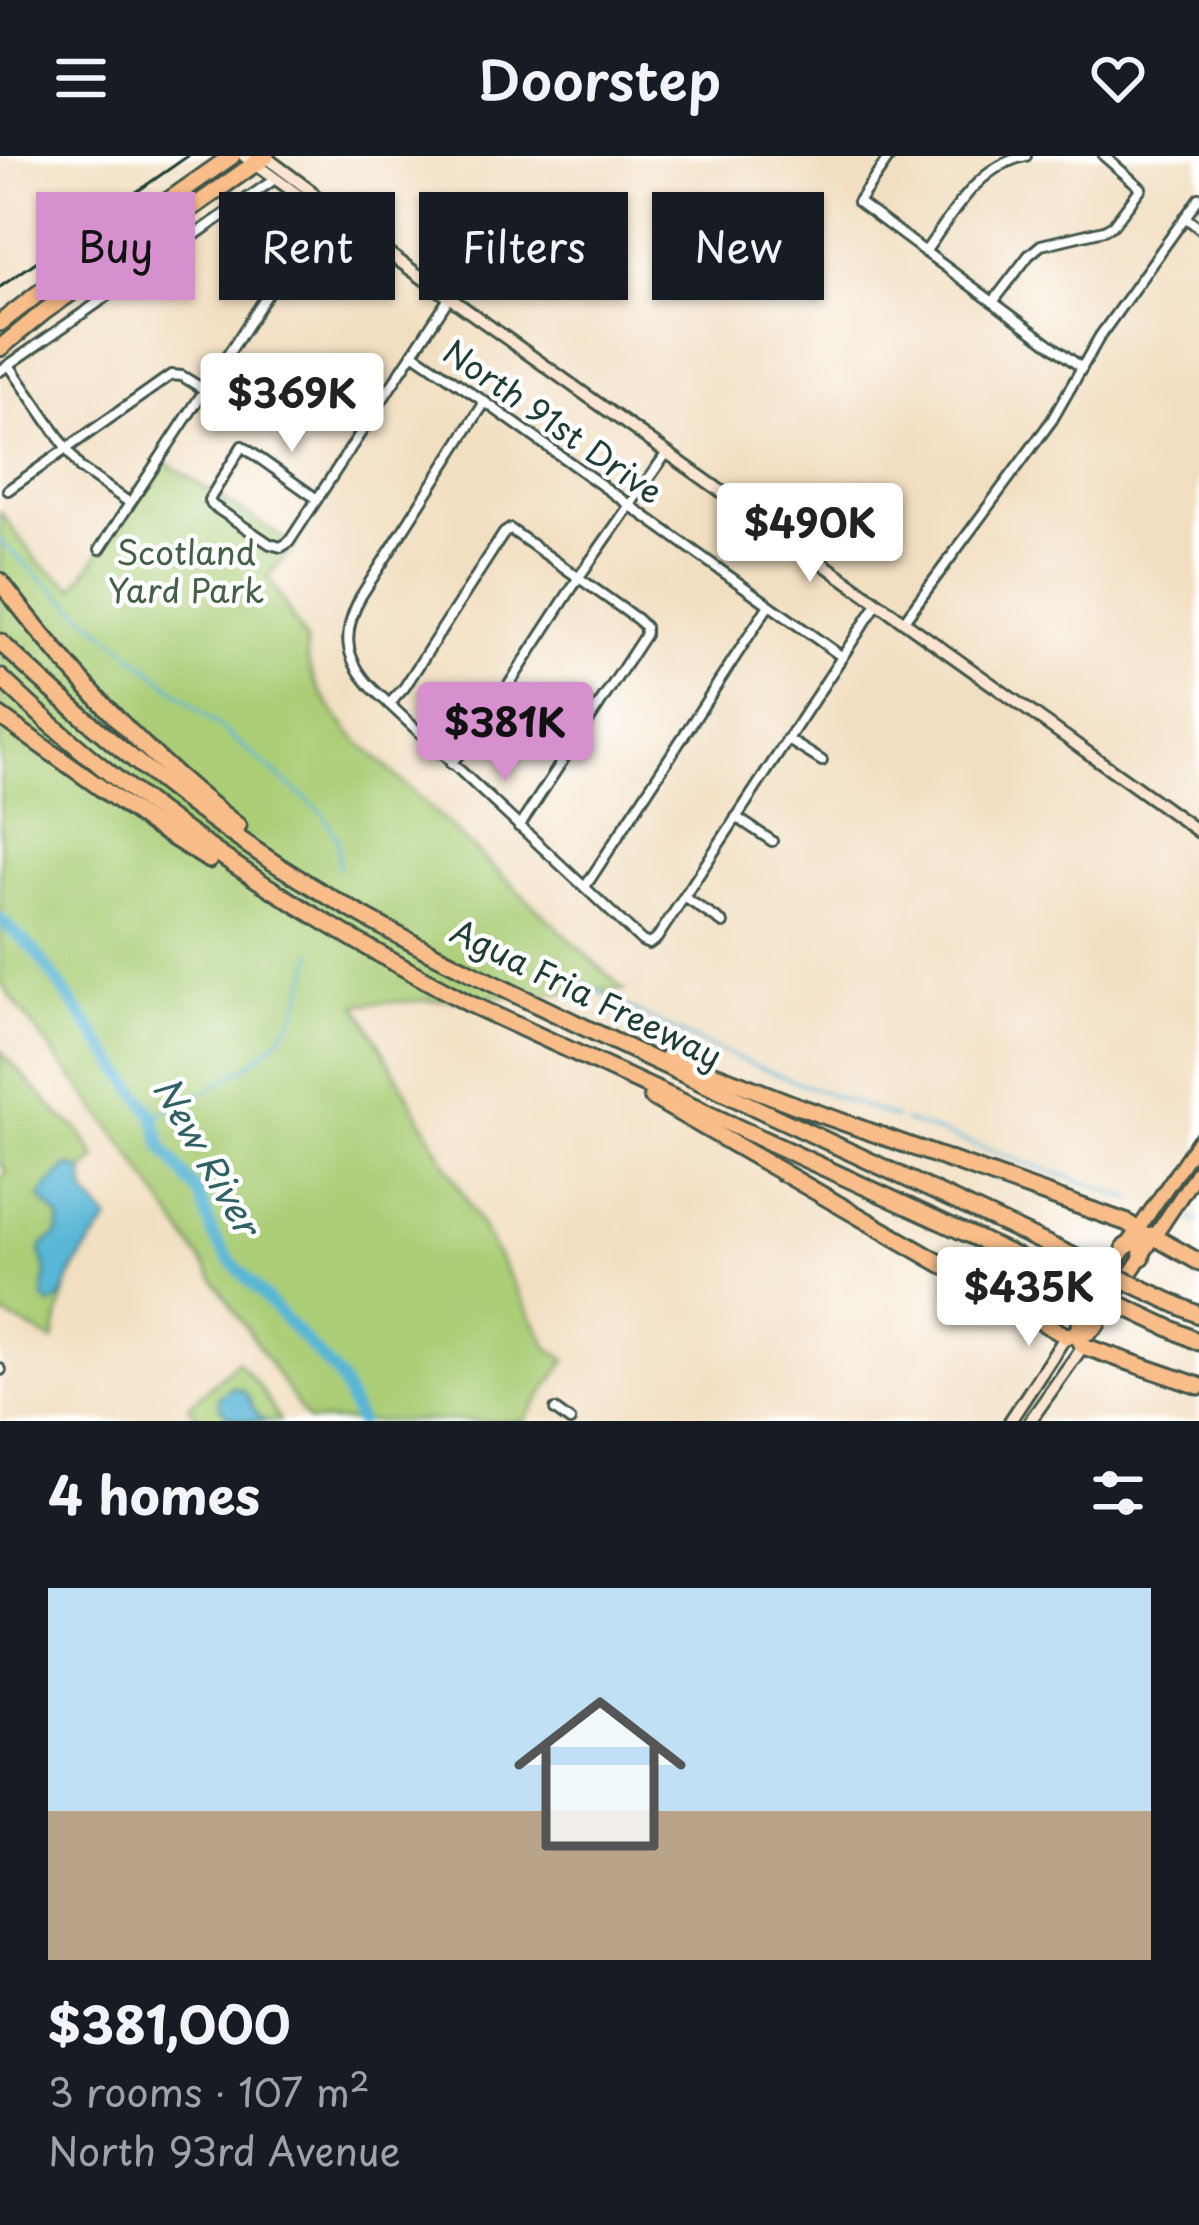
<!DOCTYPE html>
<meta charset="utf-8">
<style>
body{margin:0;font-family:"Playpen Sans",sans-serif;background:#20242c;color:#f1f3f6;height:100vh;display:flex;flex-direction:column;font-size:45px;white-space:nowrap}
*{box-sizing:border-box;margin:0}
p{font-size:39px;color:#9ea1a6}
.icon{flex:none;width:66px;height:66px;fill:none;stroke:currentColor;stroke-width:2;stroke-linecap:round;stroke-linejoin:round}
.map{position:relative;height:1265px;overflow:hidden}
.details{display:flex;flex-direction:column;background:#171b24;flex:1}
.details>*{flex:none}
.hud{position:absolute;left:36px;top:36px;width:1128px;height:108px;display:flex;gap:24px}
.price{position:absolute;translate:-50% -102px;padding:0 27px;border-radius:12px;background:#fff;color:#222;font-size:39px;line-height:78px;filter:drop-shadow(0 3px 6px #0008)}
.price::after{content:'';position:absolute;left:50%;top:72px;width:36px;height:27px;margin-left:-18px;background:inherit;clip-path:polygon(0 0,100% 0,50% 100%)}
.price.active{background:#d690ce;color:#111}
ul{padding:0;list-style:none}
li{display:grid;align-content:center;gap:24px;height:636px;padding:0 48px}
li+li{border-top:3px solid #363941}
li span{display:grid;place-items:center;height:372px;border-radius:0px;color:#555}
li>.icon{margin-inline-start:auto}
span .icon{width:216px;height:216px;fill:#fffc;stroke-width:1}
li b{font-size:51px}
h2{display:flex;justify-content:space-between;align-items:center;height:144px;padding:0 48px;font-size:51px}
.pill{padding:0 42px;border-radius:0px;background:#171b24;box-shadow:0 3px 9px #0004;font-size:42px;line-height:108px}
.pill.active{background:#d690ce;color:#111}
header{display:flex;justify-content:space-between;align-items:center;height:156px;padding:0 48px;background:#171b24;font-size:54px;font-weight:600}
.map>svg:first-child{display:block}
.green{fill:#abce77;stroke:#658656;stroke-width:3}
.water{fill:#58b6d6;stroke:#3c7a85;stroke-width:3}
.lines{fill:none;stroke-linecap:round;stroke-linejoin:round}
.stream{stroke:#58b6d6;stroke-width:3}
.river{stroke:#58b6d6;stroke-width:12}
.street-casing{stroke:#3f5549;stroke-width:14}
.secondary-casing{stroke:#3f5549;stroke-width:16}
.primary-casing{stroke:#3f5549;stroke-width:18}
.highway-casing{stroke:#3f5549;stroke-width:21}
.street{stroke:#fff;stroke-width:8}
.secondary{stroke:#fce5d0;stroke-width:10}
.primary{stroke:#f8bd89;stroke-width:12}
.highway{stroke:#f8bd89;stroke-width:15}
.rail{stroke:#1f3d34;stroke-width:3}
.highway-bridge-casing{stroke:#3f5549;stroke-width:21;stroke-linecap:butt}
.highway-bridge{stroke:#f8bd89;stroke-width:15}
.labels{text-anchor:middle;stroke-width:9;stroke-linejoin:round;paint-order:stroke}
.street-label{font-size:33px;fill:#1f3d34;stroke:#fff}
.park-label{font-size:33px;fill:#426145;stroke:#fff}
.water-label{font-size:36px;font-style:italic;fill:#306165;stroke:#fff}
</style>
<header><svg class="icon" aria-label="menu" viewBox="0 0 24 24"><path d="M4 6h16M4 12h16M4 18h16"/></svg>Doorstep<svg class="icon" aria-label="heart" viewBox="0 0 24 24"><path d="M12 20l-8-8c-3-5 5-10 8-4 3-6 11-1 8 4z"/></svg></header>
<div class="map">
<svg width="1199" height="1265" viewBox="0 0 1199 1265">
<rect width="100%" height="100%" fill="#fff"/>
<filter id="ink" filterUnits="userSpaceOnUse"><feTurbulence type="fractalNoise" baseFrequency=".00833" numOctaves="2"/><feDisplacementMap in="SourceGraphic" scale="24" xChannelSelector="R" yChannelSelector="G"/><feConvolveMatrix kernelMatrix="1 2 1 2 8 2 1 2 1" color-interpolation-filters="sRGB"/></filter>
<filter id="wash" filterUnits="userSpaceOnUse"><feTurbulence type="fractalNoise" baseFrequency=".004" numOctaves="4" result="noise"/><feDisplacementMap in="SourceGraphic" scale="48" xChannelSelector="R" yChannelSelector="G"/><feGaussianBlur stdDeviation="2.7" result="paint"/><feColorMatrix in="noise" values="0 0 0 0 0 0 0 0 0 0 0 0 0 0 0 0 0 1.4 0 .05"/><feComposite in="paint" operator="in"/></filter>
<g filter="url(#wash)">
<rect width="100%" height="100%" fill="#f2dfc1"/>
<g class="green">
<path d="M 165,306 L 295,390 L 268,419 L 306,486 C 305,523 329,549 350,577 L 624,834 L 357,848 L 549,1192 L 566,1204 L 524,1265 L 308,1265 L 125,990 L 0,827 L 0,356 L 38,406 L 74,432 Z"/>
<path d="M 0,894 L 60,960 L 78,973 L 97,1003 L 83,1016 L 86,1038 L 109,1064 C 73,1110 63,1126 54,1185 L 0,1157 L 0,1025 L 6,1015 L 0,1007 Z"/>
<path d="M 237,1205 L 259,1230 L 280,1265 L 203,1265 L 188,1251 Z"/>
</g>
<g class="water">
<path d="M 68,1010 L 76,1011 L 83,1016 L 86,1038 L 109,1064 L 75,1110 L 61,1142 L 51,1149 L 43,1143 L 46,1113 L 40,1096 L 43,1089 L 57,1079 L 60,1063 L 40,1042 L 46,1032 Z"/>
<path d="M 232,1231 C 256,1235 244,1251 265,1265 C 244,1265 218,1265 219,1241 Z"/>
</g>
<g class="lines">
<g class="stream">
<path d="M 0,384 L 39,421 L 323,657 L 338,684 L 339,712"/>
<path d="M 580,824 C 678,883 787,924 896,962"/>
<path d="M 154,960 C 198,941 271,905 294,860 C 304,840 308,816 314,795"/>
<path d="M 905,965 L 1132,1043"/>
<path d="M 1189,1062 L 1199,1066"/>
</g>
<path class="river" d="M 0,763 L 35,795 L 154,960 L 162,991 L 199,1038 L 214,1081 L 229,1103 L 339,1221 L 359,1265"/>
</g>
</g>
<g filter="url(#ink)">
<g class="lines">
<g class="street-casing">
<g id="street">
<path d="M 890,0 L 858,46 L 1082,212"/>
<path d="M 1185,61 L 1199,72"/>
<path d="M 925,96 C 952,59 977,10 1026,0"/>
<path d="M 993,146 L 1029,99 L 1041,89 L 1104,74 L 1113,69 L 1141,32 L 1104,0"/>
<path d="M 413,197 L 485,246 L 841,500"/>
<path d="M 9,209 L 80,312 L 130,347"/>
<path d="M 0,215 L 275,23"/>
<path d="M 485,246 L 361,440 C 342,476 343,501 372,532 L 642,785 L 649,788 L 657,782 L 877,448"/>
<path d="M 8,334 L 171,219 L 182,220 L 205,234"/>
<path d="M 317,343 L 242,290 L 209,344 L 212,349 L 270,388 L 281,391 L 289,386 L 449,142"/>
<path d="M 100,393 L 325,51"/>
<path d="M 903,466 L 1052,264 L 1100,180 L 1199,42"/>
<path d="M 389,548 L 404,532 L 504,377 L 510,373 L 637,463 L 645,471 L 645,479 L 519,671"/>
<path d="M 787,583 L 822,605"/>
<path d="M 451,608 L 484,567 L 579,421 L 666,298"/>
<path d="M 736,661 L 772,685"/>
<path d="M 585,731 L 769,449"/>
<path d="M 684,741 L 723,767"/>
<path d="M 0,1213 L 1,1214"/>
<path d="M 555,1254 L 570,1265"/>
</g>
</g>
<g class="secondary-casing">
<g id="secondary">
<path d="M 244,0 L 305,44 L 322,50"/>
<path d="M 264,0 L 311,35 L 325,51 L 450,142 L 1199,676"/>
<path d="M 1010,1265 L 1066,1180"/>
<path d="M 1030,1265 L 1083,1190"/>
</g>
</g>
<g class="primary-casing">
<g id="primary">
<path d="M 1078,1162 L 1199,984"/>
<path d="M 1093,1174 L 1199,1013"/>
</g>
</g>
<g class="highway-casing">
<g id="highway">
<path d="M 0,167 L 61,120 L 232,0"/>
<path d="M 0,192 L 45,155 L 266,0"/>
<path d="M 0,425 C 72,519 143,598 238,670"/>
<path d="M 0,486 C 86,567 177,643 276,708 C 394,784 521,841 647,901 C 795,970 944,1040 1092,1109"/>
<path d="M 0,521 C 141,657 296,755 468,847 L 1078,1129"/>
<path d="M 0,560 L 150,667 L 209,704"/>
<path d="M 668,900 L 800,951 L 1128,1067 L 1141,1077 L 1142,1101"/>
<path d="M 652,941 L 1066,1180 L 1088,1176 L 1097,1168"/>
<path d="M 1125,1091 L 1142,1081 L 1151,1079 L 1199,1106"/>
<path d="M 1141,1132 L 1199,1159"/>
<path d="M 1127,1152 L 1199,1186"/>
<path d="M 1083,1155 L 1078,1180 L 1083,1190 L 1199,1230"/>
</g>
</g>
<use href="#street" class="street"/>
<use href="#secondary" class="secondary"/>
<use href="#primary" class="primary"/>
<use href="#highway" class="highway"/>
<path class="rail" d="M 0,131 L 188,0"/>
<g class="highway-bridge-casing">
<g id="highway-bridge">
<path d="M 1092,1109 L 1141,1132"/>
<path d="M 1078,1129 L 1127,1152"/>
</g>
</g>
<use href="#highway-bridge" class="highway-bridge"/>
</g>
</g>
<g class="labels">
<g class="street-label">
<text transform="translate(553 266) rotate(35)" y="12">North 91st Drive</text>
<text transform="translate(586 838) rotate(26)" y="12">Agua Fria Freeway</text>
</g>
<g class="park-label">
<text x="186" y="409">Scotland<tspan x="186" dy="38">Yard Park</tspan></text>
</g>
<g class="water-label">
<text transform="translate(206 1000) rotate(60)" y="13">New River</text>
</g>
</g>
</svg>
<b class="price" style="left:292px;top:299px">$369K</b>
<b class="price" style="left:810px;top:429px">$490K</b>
<b class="price active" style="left:505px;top:628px">$381K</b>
<b class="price" style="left:1029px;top:1193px">$435K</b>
<div class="hud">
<a class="pill active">Buy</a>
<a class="pill">Rent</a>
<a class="pill">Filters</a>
<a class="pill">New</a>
</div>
</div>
<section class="details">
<h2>4 homes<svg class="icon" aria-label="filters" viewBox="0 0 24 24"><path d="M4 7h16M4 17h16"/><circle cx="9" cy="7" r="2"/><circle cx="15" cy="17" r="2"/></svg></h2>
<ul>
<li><span style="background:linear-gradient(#bfe0f5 60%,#b9a48a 0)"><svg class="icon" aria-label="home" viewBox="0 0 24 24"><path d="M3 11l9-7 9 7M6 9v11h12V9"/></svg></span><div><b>$381,000</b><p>3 rooms · 107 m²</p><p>North 93rd Avenue</p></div></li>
</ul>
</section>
